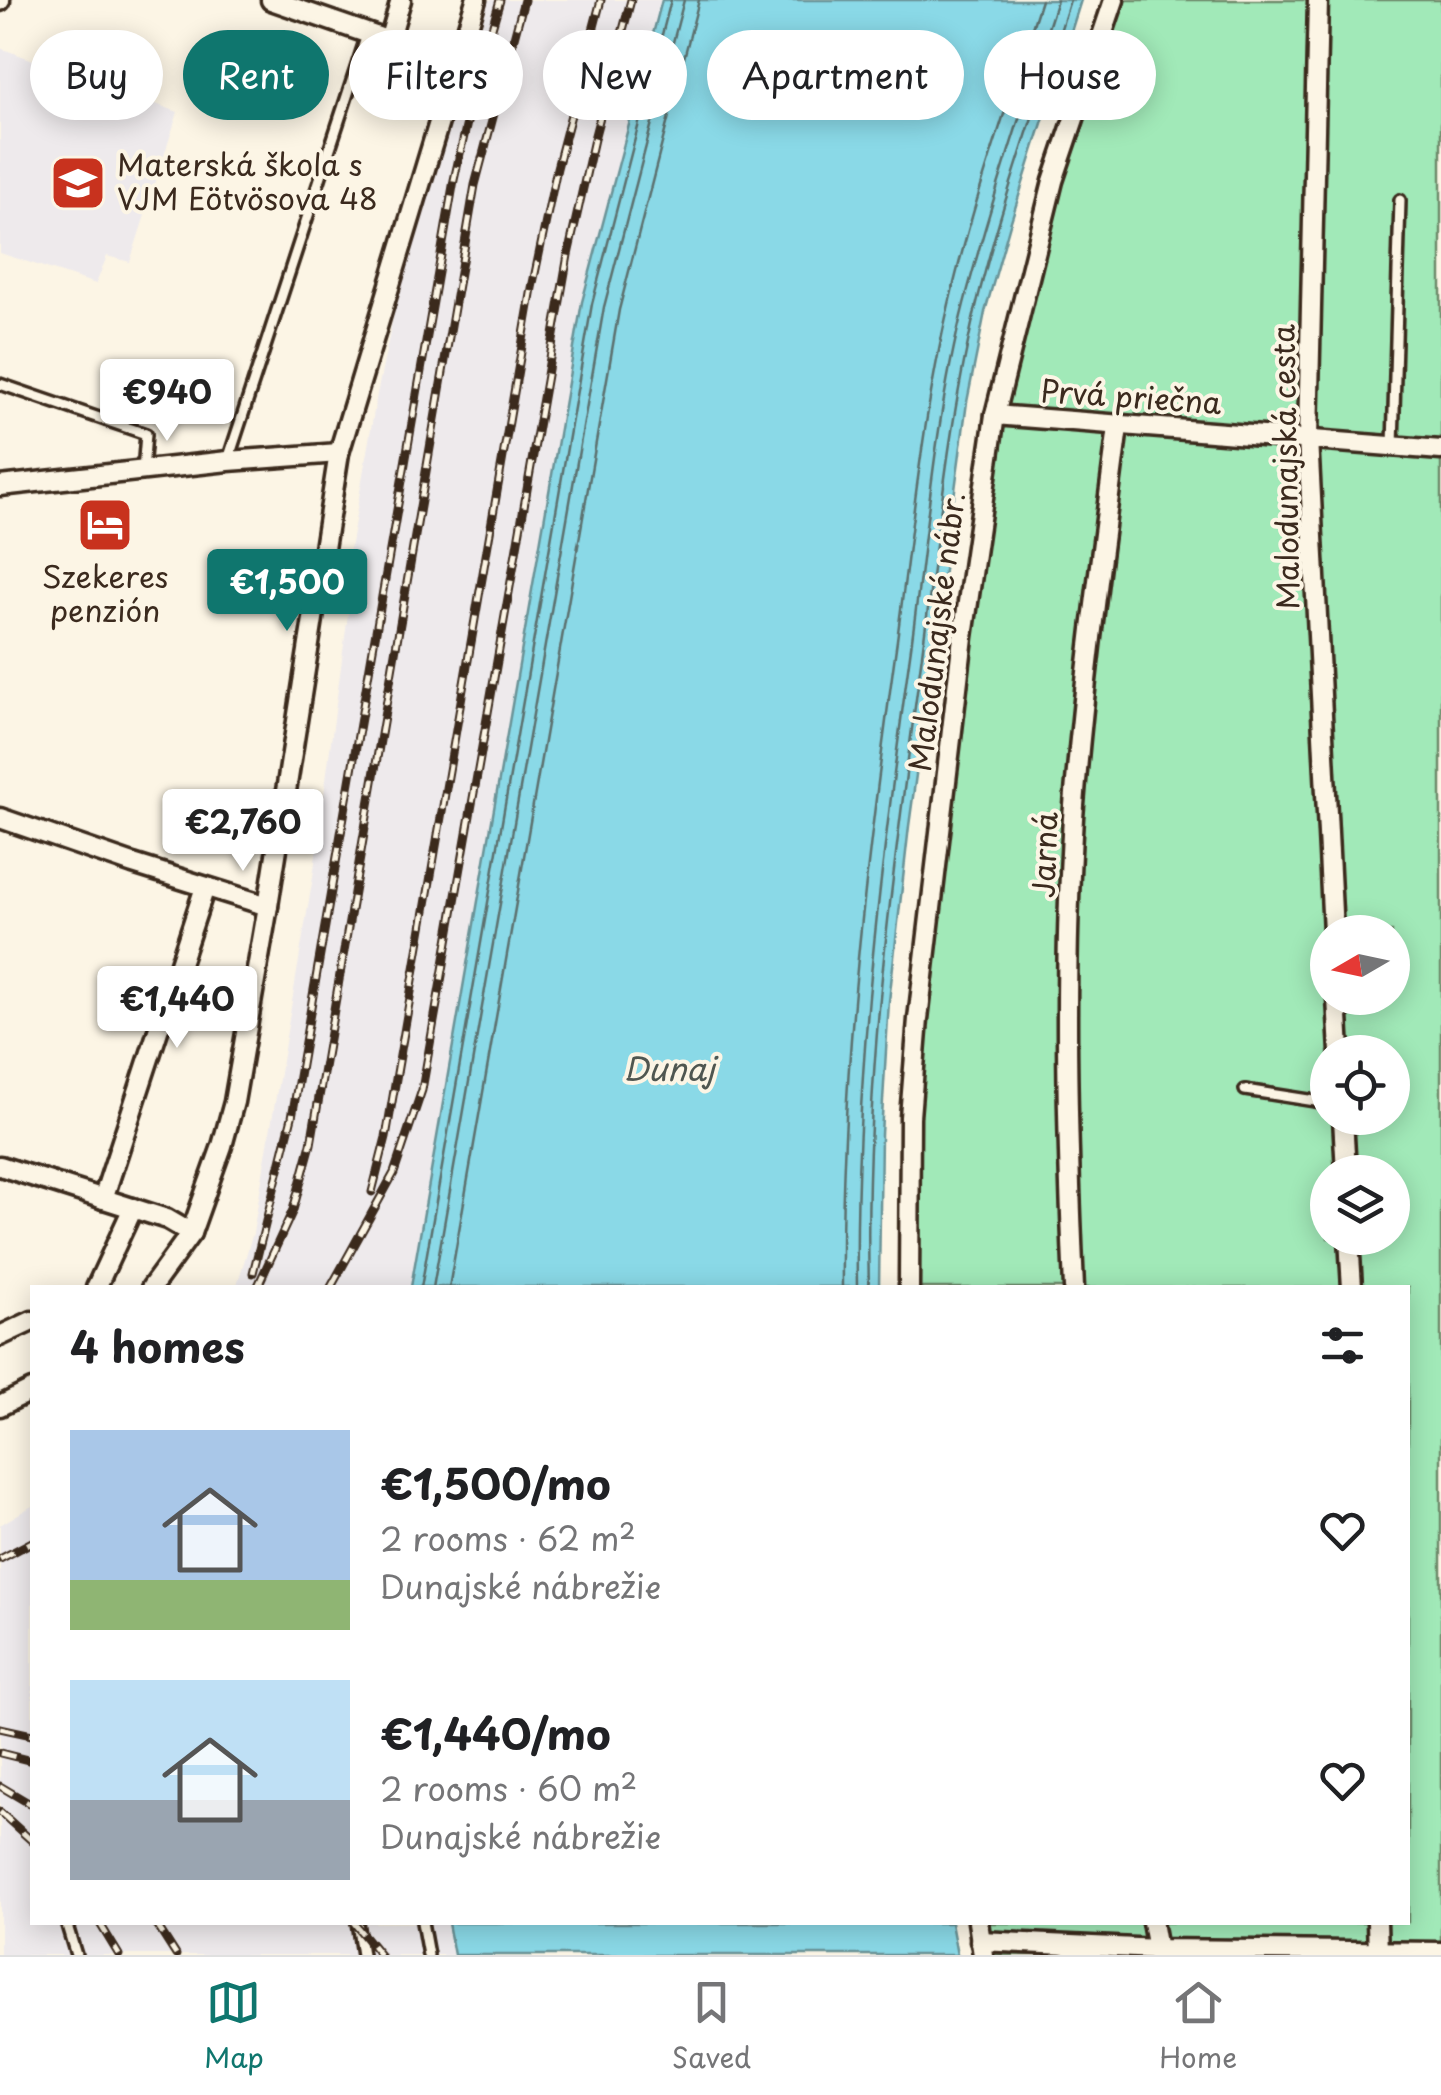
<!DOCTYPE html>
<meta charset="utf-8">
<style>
body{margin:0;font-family:"Playpen Sans",sans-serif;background:#f6f6f6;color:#202124;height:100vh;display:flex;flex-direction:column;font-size:38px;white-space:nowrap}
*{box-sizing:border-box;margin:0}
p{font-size:32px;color:#757577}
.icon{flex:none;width:55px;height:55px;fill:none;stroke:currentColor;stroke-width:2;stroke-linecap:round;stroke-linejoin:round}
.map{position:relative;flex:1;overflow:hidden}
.sheet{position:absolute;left:30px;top:1285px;width:1380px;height:640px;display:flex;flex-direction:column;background:#fff;border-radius:0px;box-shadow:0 5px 25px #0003}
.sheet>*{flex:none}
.banner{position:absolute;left:30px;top:30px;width:1382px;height:90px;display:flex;gap:20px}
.needle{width:65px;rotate:261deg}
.buttons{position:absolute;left:1310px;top:915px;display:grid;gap:20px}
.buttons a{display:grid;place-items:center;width:100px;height:100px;border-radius:50%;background:#fff;box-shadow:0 5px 25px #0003;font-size:50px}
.price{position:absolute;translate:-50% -85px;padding:0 22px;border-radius:10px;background:#fff;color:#222;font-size:32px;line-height:65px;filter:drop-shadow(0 2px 5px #0008)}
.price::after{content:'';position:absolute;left:50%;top:60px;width:30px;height:22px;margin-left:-15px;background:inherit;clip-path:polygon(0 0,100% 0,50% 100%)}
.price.current{background:#0f766e;color:#fff}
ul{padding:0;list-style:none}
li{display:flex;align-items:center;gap:30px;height:250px;padding:0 40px}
li span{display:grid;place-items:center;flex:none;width:280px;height:200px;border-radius:0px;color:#555}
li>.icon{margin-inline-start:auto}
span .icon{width:120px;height:120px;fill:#fffc;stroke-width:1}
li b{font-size:42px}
h2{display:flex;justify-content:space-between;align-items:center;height:120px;padding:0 40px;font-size:42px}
.pill{padding:0 35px;border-radius:45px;background:#fff;box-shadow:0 5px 25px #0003;font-size:35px;line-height:90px}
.pill.current{background:#0f766e;color:#fff}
.tab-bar{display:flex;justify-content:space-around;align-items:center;height:140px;border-top:2px solid #e0e0e0;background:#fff;font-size:28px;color:#757577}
.tab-bar a{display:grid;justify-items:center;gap:5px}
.tab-bar .current{color:#0f766e}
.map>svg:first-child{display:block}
.built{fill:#eeeaec}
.green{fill:#a1e9b8;stroke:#6e8a6b;stroke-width:2.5;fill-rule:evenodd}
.water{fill:#8ad9e7;stroke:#6a9397;stroke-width:2.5}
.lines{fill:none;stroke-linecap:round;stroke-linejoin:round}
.shore{stroke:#5b706e;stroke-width:2.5}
.lane-casing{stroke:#3b2a1e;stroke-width:16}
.street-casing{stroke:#3b2a1e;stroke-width:25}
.lane{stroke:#fcf5e5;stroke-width:9}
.street{stroke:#fcf5e5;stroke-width:18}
.rail-casing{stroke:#3b2a1e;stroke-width:9}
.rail{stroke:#fcf5e5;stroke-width:5;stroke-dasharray:15;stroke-linecap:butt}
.labels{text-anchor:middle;stroke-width:8;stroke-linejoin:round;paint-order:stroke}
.poi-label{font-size:30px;fill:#3b2a1e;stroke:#fcf5e5;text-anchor:start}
.street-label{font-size:30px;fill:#3b2a1e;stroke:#fcf5e5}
.water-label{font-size:32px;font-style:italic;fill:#4f5650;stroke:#fcf5e5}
</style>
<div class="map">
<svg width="1441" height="1955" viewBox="0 0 1441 1955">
<rect width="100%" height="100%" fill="#fcf5e5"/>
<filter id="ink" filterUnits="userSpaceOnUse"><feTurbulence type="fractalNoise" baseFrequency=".01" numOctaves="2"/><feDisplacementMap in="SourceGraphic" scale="20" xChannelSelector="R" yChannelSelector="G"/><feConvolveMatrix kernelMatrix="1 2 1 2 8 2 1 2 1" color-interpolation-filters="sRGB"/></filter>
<g filter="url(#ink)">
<g class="built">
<path d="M 485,0 L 662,0 L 582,302 L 411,1287 L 236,1288 L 253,1233 L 313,877 L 354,569 L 349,555 L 377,394 L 403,270 Z"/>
<path d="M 0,48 L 178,112 L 130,262 L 107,256 L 96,284 L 0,253 Z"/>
<path d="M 32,1506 L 32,1922 L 448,1923 L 454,1955 L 0,1955 L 0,1525 Z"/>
</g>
<path class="green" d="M 1121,0 L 1441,0 L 1441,1955 L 990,1955 L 985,1923 L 1408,1922 L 1408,1288 L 916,1288 L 918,1133 L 942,880 L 1002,415 L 1045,231 ZM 1328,932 L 1392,932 L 1392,998 L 1328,998 ZM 1328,1052 L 1392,1052 L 1392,1118 L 1328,1118 ZM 1328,1172 L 1392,1172 L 1392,1238 L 1328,1238 Z"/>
<g class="water">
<path d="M 662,0 L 1081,0 L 1010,224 L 985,312 L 967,402 L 909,826 L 889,1001 L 881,1134 L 879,1287 L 411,1287 L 582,302 Z"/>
<path d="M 448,1923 L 951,1923 L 957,1955 L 454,1955 Z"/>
</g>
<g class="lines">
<g class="shore">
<path d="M 421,1288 L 592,304 L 671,0"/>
<path d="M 433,1288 L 604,307 L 684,0"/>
<path d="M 449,1288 L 619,310 L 699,0"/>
<path d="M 842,1288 C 840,1070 867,856 897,640 C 912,528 923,414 949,304 C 973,201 1009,101 1041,0"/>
<path d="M 857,1288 C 854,1070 882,855 912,640 C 927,528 936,413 964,304 C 991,201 1025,101 1057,0"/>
<path d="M 869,1288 C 863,1078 893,870 921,662 C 937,545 948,426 975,311 C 1000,206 1038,103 1070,0"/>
</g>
<g class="lane-casing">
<g id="lane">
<path d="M 0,384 L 146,434 L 143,471"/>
<path d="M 1393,446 L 1400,200"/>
<path d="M 228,460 L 367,35"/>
<path d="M 1245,1090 L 1328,1103"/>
<path d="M 66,1922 L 76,1955"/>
<path d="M 357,1922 L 362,1955"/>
<path d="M 422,1922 L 428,1955"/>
</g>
</g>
<g class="street-casing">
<g id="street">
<path d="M 271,0 L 456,64"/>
<path d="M 1318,0 L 1308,438 L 1333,932"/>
<path d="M 0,1 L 0,0"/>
<path d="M 389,41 L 401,0"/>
<path d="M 995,415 L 1441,450"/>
<path d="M 0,486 L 228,461 L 339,453"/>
<path d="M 0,818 L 133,864 L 268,906"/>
<path d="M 1337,998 L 1340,1052"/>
<path d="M 1343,1118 L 1346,1172"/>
<path d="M 0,1166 L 167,1219 L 191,1233"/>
<path d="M 103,1199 L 205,887"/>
<path d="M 1349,1238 L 1352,1288"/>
<path d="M 96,1288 L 133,1208"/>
<path d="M 151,1288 L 191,1233 L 222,1146 L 234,1102 L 268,906 L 339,453 L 476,0"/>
<path d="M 909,1288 L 910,1117 L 918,1019 L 963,637 L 995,415 L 1053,181 L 1114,0"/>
<path d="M 1074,1288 C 1067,1132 1063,974 1073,818 C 1083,687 1101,557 1118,427"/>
<path d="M 0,1336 L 32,1321"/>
<path d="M 0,1406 L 32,1390"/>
<path d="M 978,1922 L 983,1955"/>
<path d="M 1152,1922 L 1158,1955"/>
<path d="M 1377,1922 L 1378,1953"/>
<path d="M 980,1941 L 1158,1949 L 1441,1952"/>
</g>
</g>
<use href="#lane" class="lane"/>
<use href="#street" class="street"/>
<g class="rail-casing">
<g id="rail">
<path d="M 372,1192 L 386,1137 L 532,288 L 557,168 L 601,0"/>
<path d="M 253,1273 L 292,1117 L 454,180 L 476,83 L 500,0"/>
<path d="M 331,1287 L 394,1173 L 422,1090 L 568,255 L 594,139 L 631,0"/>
<path d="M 257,1288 L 293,1210 L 311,1144 L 475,185 L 524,0"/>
<path d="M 0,1559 L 32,1542"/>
<path d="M 0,1728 L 32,1735"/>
<path d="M 0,1753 L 32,1761"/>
<path d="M 0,1786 L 32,1805"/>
<path d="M 0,1812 L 32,1841"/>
<path d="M 99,1922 L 119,1955"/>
<path d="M 155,1922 L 176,1955"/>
<path d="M 353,1922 L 380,1955"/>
</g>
</g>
<use href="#rail" class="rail"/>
</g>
</g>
<defs>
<g id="school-square" transform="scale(2.875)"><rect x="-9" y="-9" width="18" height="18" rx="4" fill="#c8321e" stroke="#fcf5e5"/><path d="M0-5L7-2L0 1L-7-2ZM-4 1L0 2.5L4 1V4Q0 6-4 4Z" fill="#fff"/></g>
<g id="hotel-square" transform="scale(2.875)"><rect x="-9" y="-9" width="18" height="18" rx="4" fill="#c8321e" stroke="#fcf5e5"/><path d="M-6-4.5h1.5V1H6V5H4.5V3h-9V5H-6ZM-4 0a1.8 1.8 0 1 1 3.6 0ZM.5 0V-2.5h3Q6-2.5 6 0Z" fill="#fff"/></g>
</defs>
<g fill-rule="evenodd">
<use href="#school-square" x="78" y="183"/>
<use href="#hotel-square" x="105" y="525"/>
</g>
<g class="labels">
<g class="poi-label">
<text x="117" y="176">Materská škola s<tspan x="117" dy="34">VJM Eötvösova 48</tspan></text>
<text x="105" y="588" text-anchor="middle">Szekeres<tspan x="105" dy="34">penzión</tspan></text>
</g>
<g class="street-label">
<text transform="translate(1131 398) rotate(4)" y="10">Prvá priečna</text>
<text transform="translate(1287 467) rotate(-91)" y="10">Malodunajská cesta</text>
<text transform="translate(938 632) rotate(-83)" y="10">Malodunajské nábr.</text>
<text transform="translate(1046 855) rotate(-88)" y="10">Jarná</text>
</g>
<g class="water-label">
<text x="669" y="1081">Dunaj</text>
</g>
</g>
</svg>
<div class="buttons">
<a><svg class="needle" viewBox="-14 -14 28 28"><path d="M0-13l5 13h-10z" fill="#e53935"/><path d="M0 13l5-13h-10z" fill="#757577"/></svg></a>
<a><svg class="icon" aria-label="locate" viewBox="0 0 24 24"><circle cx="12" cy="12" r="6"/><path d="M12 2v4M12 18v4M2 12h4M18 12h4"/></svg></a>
<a><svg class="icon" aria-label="layers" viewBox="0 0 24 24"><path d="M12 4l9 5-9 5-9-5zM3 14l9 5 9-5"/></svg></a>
</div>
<b class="price" style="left:167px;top:444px">€940</b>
<b class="price current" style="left:287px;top:634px">€1,500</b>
<b class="price" style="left:243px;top:874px">€2,760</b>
<b class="price" style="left:177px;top:1051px">€1,440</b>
<div class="banner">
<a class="pill">Buy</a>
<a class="pill current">Rent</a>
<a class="pill">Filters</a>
<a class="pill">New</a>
<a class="pill">Apartment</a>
<a class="pill">House</a>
</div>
<section class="sheet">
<h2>4 homes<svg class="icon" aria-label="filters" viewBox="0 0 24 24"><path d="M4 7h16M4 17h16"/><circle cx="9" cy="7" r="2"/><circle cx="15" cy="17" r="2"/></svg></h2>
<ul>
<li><span style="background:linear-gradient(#a9c7e8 75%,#8fb573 0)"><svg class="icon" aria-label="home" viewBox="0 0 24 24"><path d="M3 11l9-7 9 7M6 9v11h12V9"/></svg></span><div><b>€1,500/mo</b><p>2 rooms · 62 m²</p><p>Dunajské nábrežie</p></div><svg class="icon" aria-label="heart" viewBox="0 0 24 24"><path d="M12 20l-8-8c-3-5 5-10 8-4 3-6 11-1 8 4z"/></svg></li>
<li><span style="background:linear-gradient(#bfe0f5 60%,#9aa5b1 0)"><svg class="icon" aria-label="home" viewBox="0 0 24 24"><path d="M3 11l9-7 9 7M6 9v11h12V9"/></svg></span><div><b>€1,440/mo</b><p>2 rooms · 60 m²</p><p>Dunajské nábrežie</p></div><svg class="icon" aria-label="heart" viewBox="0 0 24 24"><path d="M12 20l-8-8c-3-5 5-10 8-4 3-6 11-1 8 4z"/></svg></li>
</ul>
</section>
</div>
<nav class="tab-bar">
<a class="current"><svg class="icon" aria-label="map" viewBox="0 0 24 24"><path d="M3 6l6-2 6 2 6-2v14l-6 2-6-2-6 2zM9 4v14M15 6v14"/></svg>Map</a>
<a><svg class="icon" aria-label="saved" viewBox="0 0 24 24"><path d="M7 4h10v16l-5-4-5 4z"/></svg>Saved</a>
<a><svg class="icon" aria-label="home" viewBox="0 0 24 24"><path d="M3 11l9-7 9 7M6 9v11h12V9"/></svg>Home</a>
</nav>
